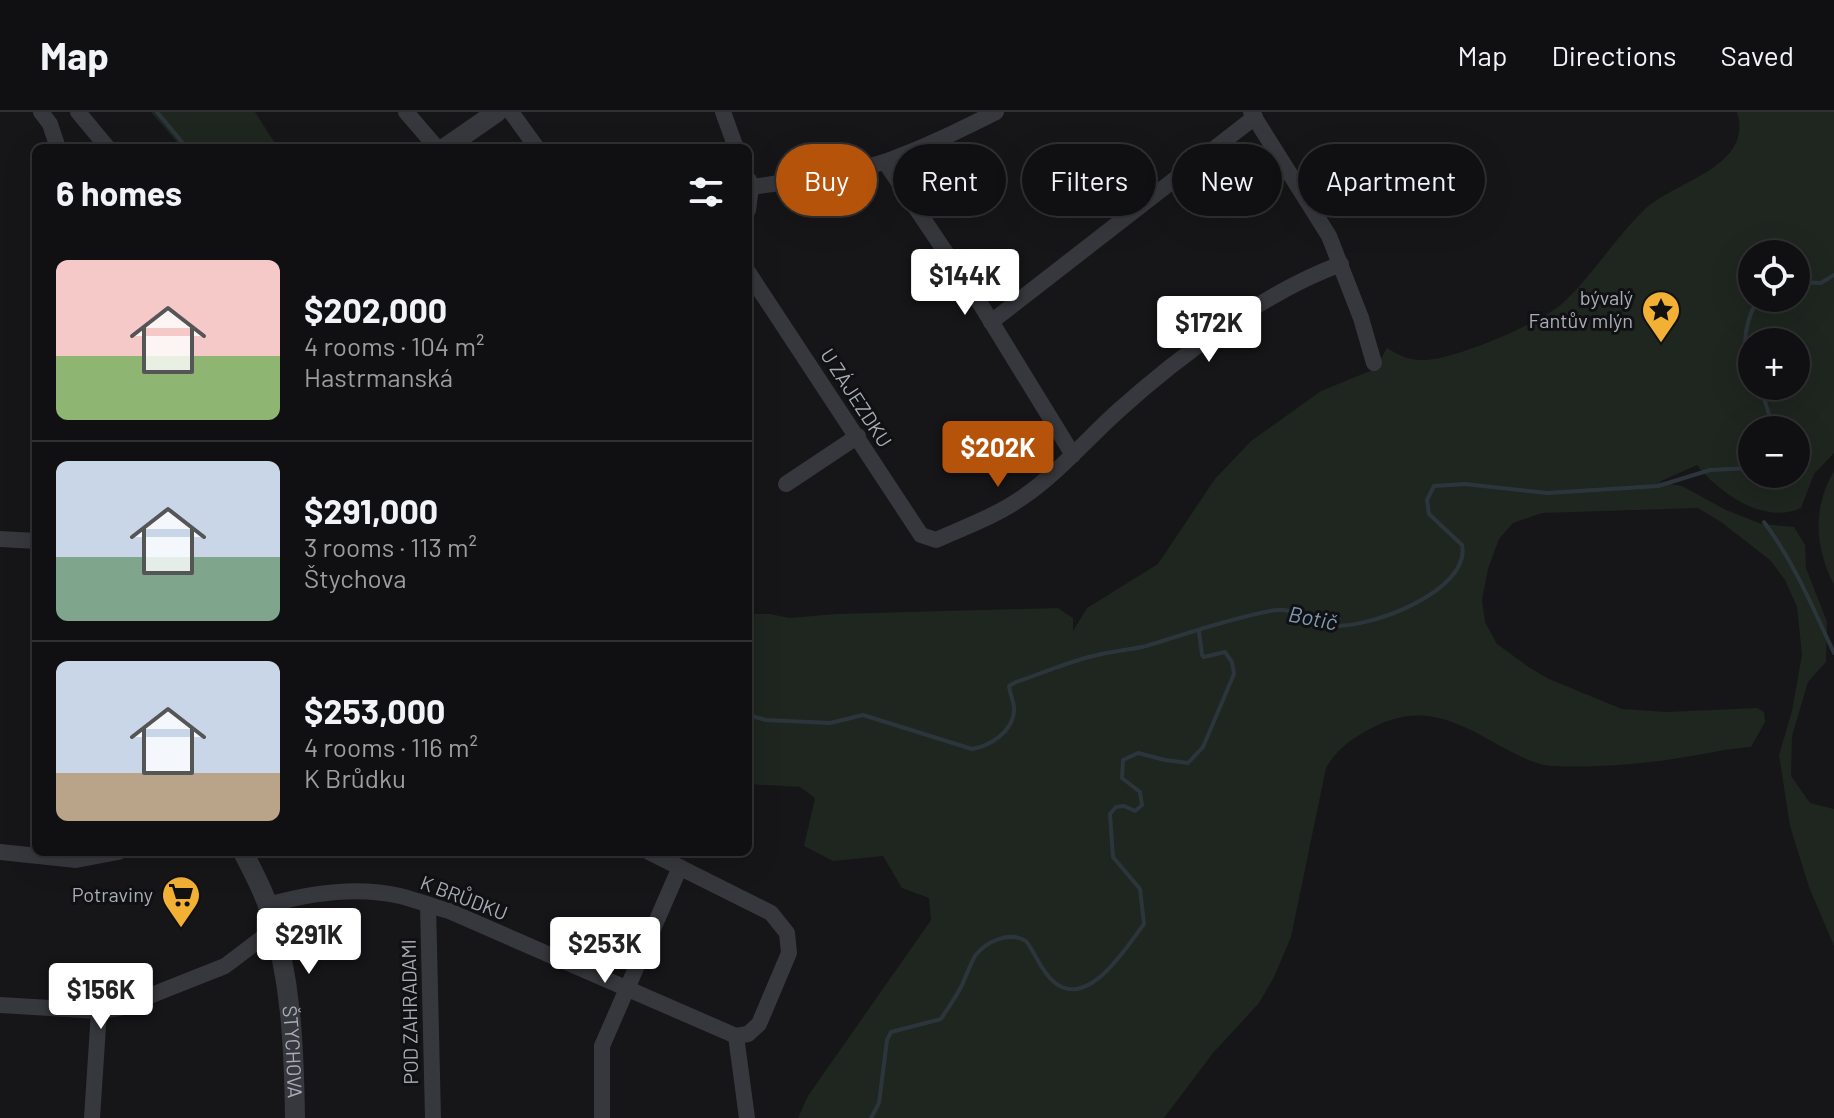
<!DOCTYPE html>
<meta charset="utf-8">
<style>
body{margin:0;font-family:Barlow,sans-serif;background:#1e1e20;color:#f1f3f6;height:100vh;display:flex;flex-direction:column;font-size:30px;white-space:nowrap}
*{box-sizing:border-box;margin:0}
p{font-size:26px;color:#9c9d9f}
.icon{flex:none;width:44px;height:44px;fill:none;stroke:currentColor;stroke-width:2;stroke-linecap:round;stroke-linejoin:round}
.map{position:relative;flex:1;overflow:hidden}
.drawer{position:absolute;left:32px;top:32px;width:720px;height:712px;display:flex;flex-direction:column;background:#101012;border-radius:12px;box-shadow:0 8px 32px #0002,0 0 0 2px #303032}
.drawer>*{flex:none}
.hud{position:absolute;left:776px;top:32px;width:760px;height:72px;display:flex;gap:16px}
.buttons{position:absolute;left:1738px;top:128px;display:grid;gap:16px}
.buttons a{display:grid;place-items:center;width:72px;height:72px;border-radius:50%;background:#101012;box-shadow:0 8px 32px #0002,0 0 0 2px #303032;font-size:40px}
.price{position:absolute;translate:-50% -68px;padding:0 18px;border-radius:8px;background:#fff;color:#222;font-size:26px;line-height:52px;filter:drop-shadow(0 2px 4px #0008)}
.price::after{content:'';position:absolute;left:50%;top:48px;width:24px;height:18px;margin-left:-12px;background:inherit;clip-path:polygon(0 0,100% 0,50% 100%)}
.price.active{background:#b45309;color:#fff}
ul{padding:0;list-style:none}
li{display:flex;align-items:center;gap:24px;height:200px;padding:0 24px}
li+li{border-top:2px solid #303032}
li span{display:grid;place-items:center;flex:none;width:224px;height:160px;border-radius:12px;color:#555}
li>.icon{margin-inline-start:auto}
span .icon{width:96px;height:96px;fill:#fffc;stroke-width:1}
li b{font-size:34px}
h2{display:flex;justify-content:space-between;align-items:center;height:96px;padding:0 24px;font-size:34px}
.chip{padding:0 28px;border-radius:36px;background:#101012;box-shadow:0 8px 32px #0002,0 0 0 2px #303032;font-size:28px;line-height:72px}
.chip.active{background:#b45309;color:#fff}
header{display:flex;align-items:center;gap:48px;box-sizing:border-box;height:112px;padding:0 40px;background:#101012;border-bottom:2px solid #303032}
header strong{font-size:38px}
nav{display:flex;gap:44px;margin-inline-start:auto;font-size:28px}
.map>svg:first-child{display:block}
.green{fill:#1e261f;fill-rule:evenodd}
.lines{fill:none;stroke-linecap:round;stroke-linejoin:round}
.stream{stroke:#2c353c;stroke-width:4}
.minor{stroke:#37383d;stroke-width:16}
.tertiary{stroke:#37383d;stroke-width:20}
.labels{text-anchor:middle;stroke-width:6;stroke-linejoin:round;paint-order:stroke}
.poi-label{font-size:20px;fill:#a8adb8;stroke:#111113;text-anchor:end}
.street-label{font-size:20px;fill:#a8adb8;stroke:#111113}
.water-label{font-size:22px;font-style:italic;fill:#7f9bb3;stroke:#111113}
</style>
<header>
<strong>Map</strong>
<nav><a>Map</a><a>Directions</a><a>Saved</a></nav>
</header>
<div class="map">
<svg width="1834" height="1006" viewBox="0 0 1834 1006">
<rect width="100%" height="100%" fill="#161618"/>
<g class="green">
<path d="M 151,0 L 255,0 L 278,36 L 182,36 Z"/>
<path d="M 1737,0 L 1834,0 L 1834,341 L 1814,362 L 1801,396 C 1764,413 1719,381 1697,353 L 1659,370 L 1682,374 L 1726,398 L 1761,412 L 1794,415 L 1805,433 L 1806,456 L 1827,510 L 1826,550 L 1808,570 L 1792,624 L 1791,664 L 1810,691 L 1834,697 L 1834,834 L 1809,775 L 1790,714 L 1779,643 L 1792,599 L 1802,543 L 1797,495 L 1785,468 L 1770,448 L 1721,410 L 1698,396 L 1542,401 L 1513,411 L 1499,427 L 1488,457 L 1482,488 L 1485,510 L 1497,532 L 1530,556 L 1549,567 L 1622,597 L 1666,600 L 1757,596 L 1764,600 L 1765,610 L 1751,635 C 1730,636 1712,641 1691,644 C 1646,652 1597,656 1552,654 C 1536,653 1520,644 1506,637 C 1462,613 1427,589 1376,614 C 1355,624 1337,636 1326,656 L 1291,825 L 1273,867 L 1259,891 L 1213,941 L 1164,1006 L 798,1006 L 808,984 L 931,808 L 929,786 L 902,776 L 883,744 L 833,749 L 804,734 L 815,686 L 800,675 L 748,672 L 748,502 L 770,502 L 789,506 L 836,502 L 1058,496 L 1073,506 L 1073,519 L 1087,496 L 1158,452 L 1215,367 L 1251,329 L 1321,279 L 1375,257 L 1387,236 C 1398,243 1408,248 1421,248 C 1450,250 1544,210 1565,189 C 1594,161 1616,125 1645,97 C 1675,69 1754,55 1737,0 ZM 1752,142 L 1796,142 L 1796,186 L 1752,186 ZM 1752,230 L 1796,230 L 1796,274 L 1752,274 ZM 1752,318 L 1796,318 L 1796,362 L 1752,362 Z"/>
<path d="M 1834,359 L 1834,473 C 1815,436 1812,396 1834,359 Z"/>
</g>
<g class="lines">
<g class="stream">
<path d="M 157,0 L 187,36"/>
<path d="M 1796,170 L 1821,171 L 1834,163"/>
<path d="M 1752,253 C 1738,237 1748,202 1759,186"/>
<path d="M 1760,274 L 1774,318"/>
<path d="M 1764,410 C 1794,450 1813,496 1834,541"/>
<path d="M 748,603 L 766,608 L 830,611 L 863,603 L 972,637 C 990,634 1012,620 1014,600 C 1015,591 1010,583 1009,574 L 1016,570 C 1043,561 1070,549 1097,543 C 1113,539 1130,538 1146,534 C 1186,522 1228,507 1270,499 C 1294,494 1307,508 1328,513 C 1364,520 1472,479 1462,433 L 1429,402 L 1427,388 L 1434,374 L 1465,372 L 1547,381 L 1658,374 L 1710,358 L 1752,356"/>
<path d="M 871,1006 L 879,991 L 887,928 L 891,920 L 941,907 C 948,896 956,885 962,873 C 966,864 970,853 975,844 C 986,829 1010,819 1026,829 C 1036,842 1041,859 1054,870 C 1088,899 1127,834 1144,812 L 1140,777 L 1113,745 L 1110,702 L 1116,695 L 1124,694 L 1135,699 L 1142,693 L 1140,680 L 1122,666 L 1123,648 L 1138,641 L 1165,648 L 1188,651 L 1203,635 L 1234,562 L 1232,550 L 1225,540 L 1204,545 L 1202,543 L 1199,519"/>
</g>
<g class="minor">
<path d="M 41,0 L 50,12 L 58,36"/>
<path d="M 78,0 L 108,36"/>
<path d="M 406,0 L 437,36"/>
<path d="M 511,0 L 537,36"/>
<path d="M 723,0 L 736,36"/>
<path d="M 1251,0 L 1329,124 L 1361,206 L 1374,251"/>
<path d="M 885,50 L 981,193 L 1073,343"/>
<path d="M 751,75 C 796,69 844,63 887,49 C 924,36 960,18 996,0"/>
<path d="M 748,98 L 751,75 L 749,68"/>
<path d="M 748,160 L 921,423 L 936,428 C 965,415 996,404 1023,385 C 1058,361 1086,328 1118,299 C 1178,245 1264,180 1341,152"/>
<path d="M 991,210 L 1255,5"/>
<path d="M 786,372 L 858,324"/>
<path d="M 0,427 L 36,429"/>
<path d="M 0,740 L 76,748 L 118,740"/>
<path d="M 649,740 L 771,801 L 787,821 L 789,841 L 759,912 L 748,922 L 736,924"/>
<path d="M 268,793 C 310,781 357,774 400,784 C 417,788 433,795 449,799 L 736,924 L 747,1006"/>
<path d="M 428,793 L 433,1006"/>
<path d="M 0,893 L 99,899 L 119,896 L 225,854 L 275,816"/>
<path d="M 92,1006 L 99,899"/>
<path d="M 602,1006 L 602,934 L 680,755"/>
</g>
<g class="tertiary">
<path d="M 445,36 L 497,0"/>
<path id="s1" d="M 243,740 C 252,758 263,777 269,797 C 291,865 294,934 295,1006"/>
</g>
</g>
<defs>
<g id="sight-pin" transform="scale(2)"><path d="M0 17L-7.5 6A9.5 9.5 0 1 1 7.5 6Z" fill="#f2b134" stroke="#111113"/><path d="M0-6L1.8-2.2L6-1.7L2.9 1.2L3.7 5.4L0 3.3L-3.7 5.4L-2.9 1.2L-6-1.7L-1.8-2.2Z" fill="#111"/></g>
<g id="supermarket-pin" transform="scale(2)"><path d="M0 17L-7.5 6A9.5 9.5 0 1 1 7.5 6Z" fill="#f2b134" stroke="#111113"/><path d="M-6-5.5h2.5l.6 2H6L4.5 2H-2.5L-4.4-4H-6ZM-1.5 3.2a1.3 1.3 0 1 0 .1 0ZM3 3.2a1.3 1.3 0 1 0 .1 0Z" fill="#111"/></g>
</defs>
<g fill-rule="evenodd">
<use href="#sight-pin" x="1661" y="198"/>
<use href="#supermarket-pin" x="181" y="783"/>
</g>
<g class="labels">
<g class="poi-label">
<text x="1633" y="193">bývalý<tspan x="1633" dy="23">Fantův mlýn</tspan></text>
<text x="153" y="790">Potraviny</text>
</g>
<g class="street-label">
<text transform="translate(856 286) rotate(57)" y="7">U ZÁJEZDKU</text>
<text transform="translate(464 786) rotate(21)" y="7">K BRŮDKU</text>
<text transform="translate(410 900) rotate(-91)" y="7">POD ZAHRADAMI</text>
<text dy="7" stroke="none"><textPath href="#s1" startOffset="208">ŠTYCHOVA</textPath></text>
</g>
<g class="water-label">
<text transform="translate(1313 506) rotate(11)" y="8">Botič</text>
</g>
</g>
</svg>
<div class="buttons">
<a><svg class="icon" aria-label="locate" viewBox="0 0 24 24"><circle cx="12" cy="12" r="6"/><path d="M12 2v4M12 18v4M2 12h4M18 12h4"/></svg></a>
<a>+</a>
<a>−</a>
</div>
<b class="price" style="left:965px;top:205px">$144K</b>
<b class="price" style="left:1209px;top:252px">$172K</b>
<b class="price active" style="left:998px;top:377px">$202K</b>
<b class="price" style="left:309px;top:864px">$291K</b>
<b class="price" style="left:605px;top:873px">$253K</b>
<b class="price" style="left:101px;top:919px">$156K</b>
<div class="hud">
<a class="chip active">Buy</a>
<a class="chip">Rent</a>
<a class="chip">Filters</a>
<a class="chip">New</a>
<a class="chip">Apartment</a>
</div>
<section class="drawer">
<h2>6 homes<svg class="icon" aria-label="filters" viewBox="0 0 24 24"><path d="M4 7h16M4 17h16"/><circle cx="9" cy="7" r="2"/><circle cx="15" cy="17" r="2"/></svg></h2>
<ul>
<li><span style="background:linear-gradient(#f6c9c9 60%,#8fb573 0)"><svg class="icon" aria-label="home" viewBox="0 0 24 24"><path d="M3 11l9-7 9 7M6 9v11h12V9"/></svg></span><div><b>$202,000</b><p>4 rooms · 104 m²</p><p>Hastrmanská</p></div></li>
<li><span style="background:linear-gradient(#c9d6e8 60%,#7fa58c 0)"><svg class="icon" aria-label="home" viewBox="0 0 24 24"><path d="M3 11l9-7 9 7M6 9v11h12V9"/></svg></span><div><b>$291,000</b><p>3 rooms · 113 m²</p><p>Štychova</p></div></li>
<li><span style="background:linear-gradient(#c9d6e8 70%,#b9a48a 0)"><svg class="icon" aria-label="home" viewBox="0 0 24 24"><path d="M3 11l9-7 9 7M6 9v11h12V9"/></svg></span><div><b>$253,000</b><p>4 rooms · 116 m²</p><p>K Brůdku</p></div></li>
</ul>
</section>
</div>
